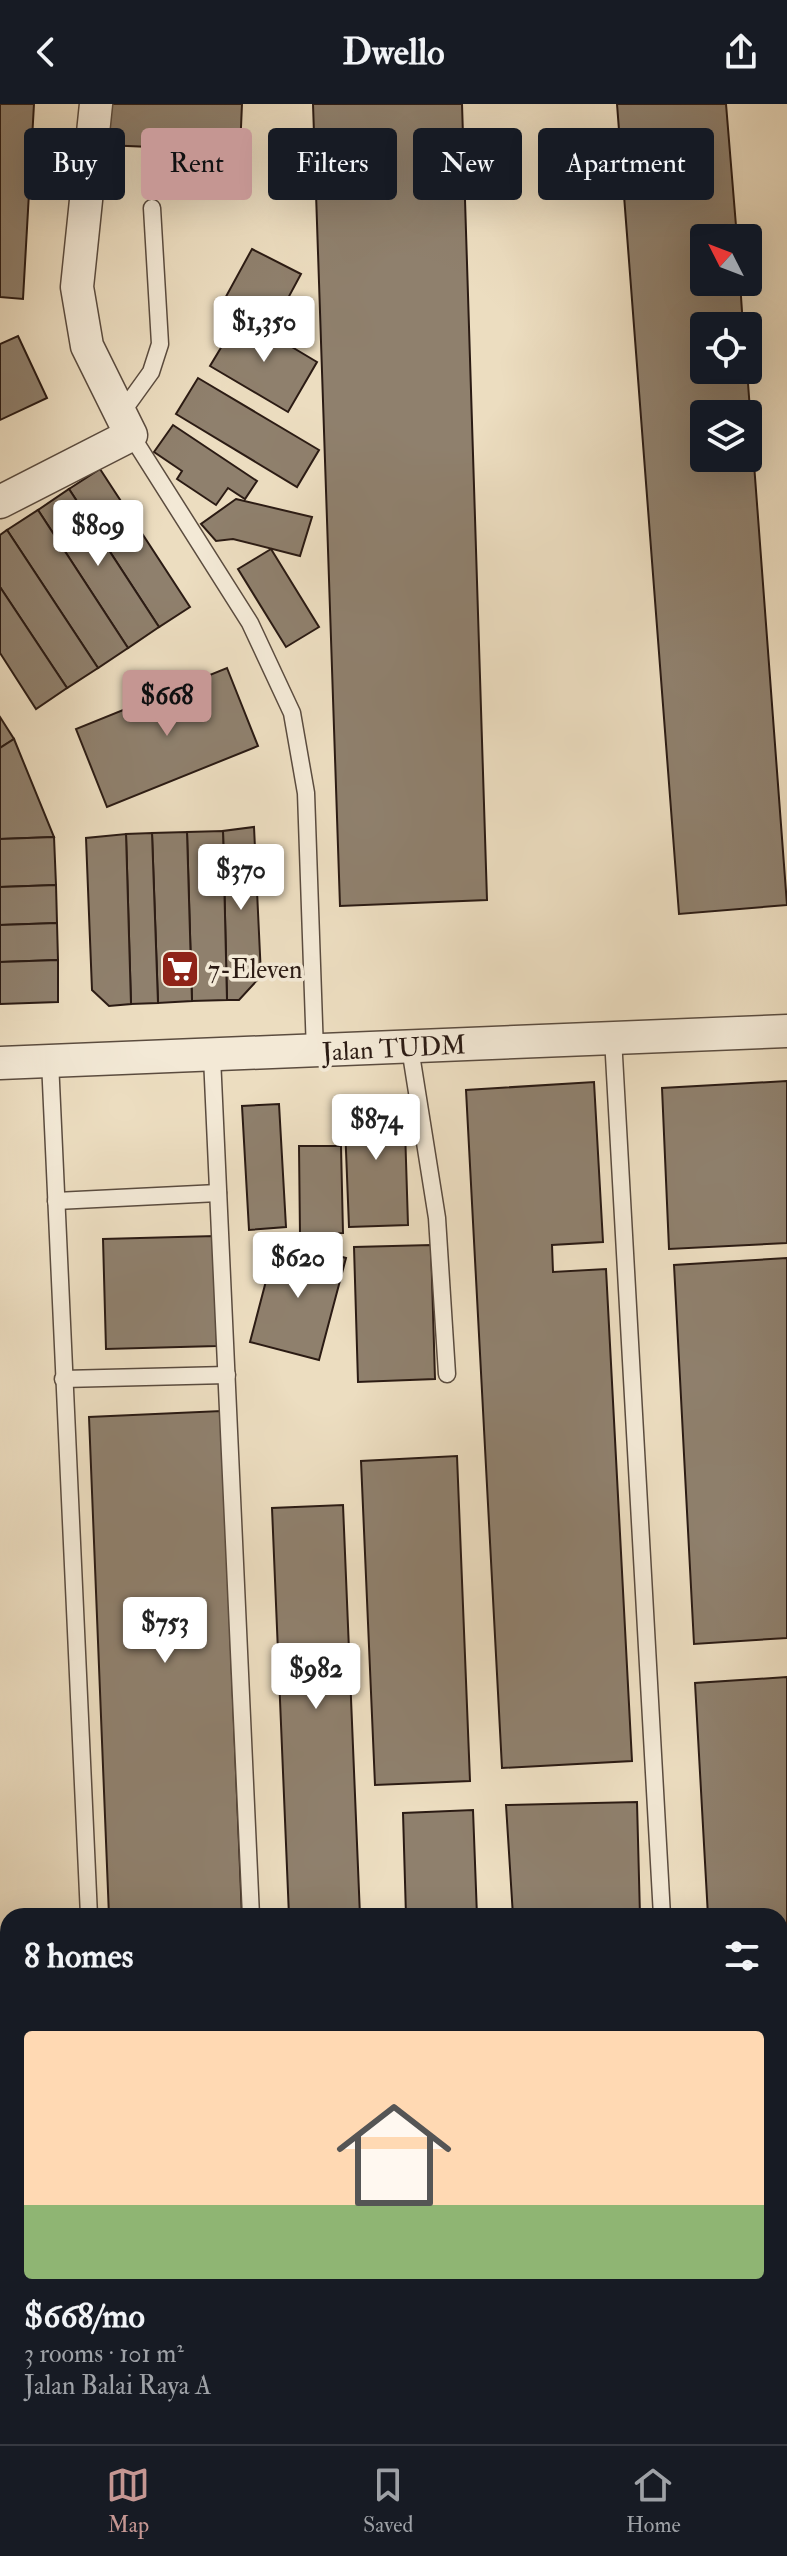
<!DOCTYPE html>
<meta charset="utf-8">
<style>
body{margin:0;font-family:"IM FELL Double Pica",serif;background:#20242c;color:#f1f3f6;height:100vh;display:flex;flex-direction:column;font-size:30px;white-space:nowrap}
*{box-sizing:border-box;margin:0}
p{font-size:26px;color:#9ea1a6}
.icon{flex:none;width:44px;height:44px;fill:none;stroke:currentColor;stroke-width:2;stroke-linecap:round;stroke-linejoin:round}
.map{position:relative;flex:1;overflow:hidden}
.details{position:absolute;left:0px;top:1804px;width:788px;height:536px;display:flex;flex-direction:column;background:#171b24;border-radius:24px 24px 0 0;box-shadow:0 8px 32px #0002}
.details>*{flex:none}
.guide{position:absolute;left:24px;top:24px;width:740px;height:72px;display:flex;gap:16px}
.needle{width:52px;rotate:312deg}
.tools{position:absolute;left:690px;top:120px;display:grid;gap:16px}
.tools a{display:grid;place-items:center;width:72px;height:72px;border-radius:8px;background:#171b24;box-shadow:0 8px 32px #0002;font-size:40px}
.price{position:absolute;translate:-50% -68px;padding:0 18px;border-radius:8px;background:#fff;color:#222;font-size:26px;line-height:52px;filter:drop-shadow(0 2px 4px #0008)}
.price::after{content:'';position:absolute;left:50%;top:48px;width:24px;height:18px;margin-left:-12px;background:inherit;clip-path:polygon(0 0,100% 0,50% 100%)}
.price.selected{background:#c59692;color:#111}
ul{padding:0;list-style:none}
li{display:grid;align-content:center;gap:16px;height:424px;padding:0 24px}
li+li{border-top:2px solid #363941}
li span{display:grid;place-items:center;height:248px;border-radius:8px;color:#555}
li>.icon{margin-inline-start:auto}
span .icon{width:144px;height:144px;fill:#fffc;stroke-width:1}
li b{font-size:34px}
h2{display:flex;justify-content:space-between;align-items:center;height:96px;padding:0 24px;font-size:34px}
.tag{padding:0 28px;border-radius:8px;background:#171b24;box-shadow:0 8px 32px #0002;font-size:28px;line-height:72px}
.tag.selected{background:#c59692;color:#111}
header{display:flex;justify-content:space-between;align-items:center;height:104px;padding:0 24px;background:#171b24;font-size:36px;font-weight:700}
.dock{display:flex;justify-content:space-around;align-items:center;height:112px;border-top:2px solid #363941;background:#171b24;font-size:22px;color:#9ea1a6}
.dock a{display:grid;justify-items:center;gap:4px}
.dock .selected{color:#c59692}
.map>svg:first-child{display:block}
.green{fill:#cbbca3;stroke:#7b6c5c;stroke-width:2}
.building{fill:#8f806d;stroke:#2b1b14;stroke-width:2;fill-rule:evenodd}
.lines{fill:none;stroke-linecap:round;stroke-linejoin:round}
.service-casing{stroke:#5b4c3f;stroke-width:19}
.minor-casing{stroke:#5b4c3f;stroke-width:35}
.service{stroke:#f3e9d6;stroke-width:16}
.minor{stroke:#f3e9d6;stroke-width:32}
.labels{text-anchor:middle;stroke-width:7;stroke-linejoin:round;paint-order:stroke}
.poi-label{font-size:26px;fill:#2b1b14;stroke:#f3e9d6;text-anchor:start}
.street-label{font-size:26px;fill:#2b1b14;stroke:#f3e9d6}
</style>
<header><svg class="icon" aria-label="back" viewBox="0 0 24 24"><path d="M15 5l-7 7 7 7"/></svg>Dwello<svg class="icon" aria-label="share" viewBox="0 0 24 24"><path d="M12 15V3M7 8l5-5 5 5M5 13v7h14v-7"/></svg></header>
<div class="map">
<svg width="787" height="2340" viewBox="0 0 787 2340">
<rect width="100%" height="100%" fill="#ecddc0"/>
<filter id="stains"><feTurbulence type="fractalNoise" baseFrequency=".0025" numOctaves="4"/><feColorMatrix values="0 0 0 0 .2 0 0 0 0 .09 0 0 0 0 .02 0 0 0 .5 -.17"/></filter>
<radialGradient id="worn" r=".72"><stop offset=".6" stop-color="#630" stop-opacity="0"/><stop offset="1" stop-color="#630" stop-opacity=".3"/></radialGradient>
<rect class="green" x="300" y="2332" width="256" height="8"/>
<g class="building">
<path d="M 0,0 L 34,0 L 23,195 L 0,193 Z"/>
<path d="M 106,0 L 242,0 L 240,46 L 211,45 L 210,78 L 149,75 L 151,43 L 104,41 Z"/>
<path d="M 313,0 L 462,0 L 487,796 L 340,802 Z"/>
<path d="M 617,0 L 726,0 L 737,134 L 704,134 L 704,178 L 740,178 L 743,222 L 704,222 L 704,266 L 747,266 L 787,801 L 679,810 ZM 704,310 L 748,310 L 748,354 L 704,354 Z"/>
<path d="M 252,145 L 301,170 L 272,224 L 223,198 Z"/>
<path d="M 240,212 L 317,258 L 288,308 L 210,262 Z"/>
<path d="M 18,232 L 47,294 L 0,316 L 0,240 Z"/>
<path d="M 198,274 L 319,346 L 297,383 L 176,310 Z"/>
<path d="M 173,321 L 257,377 L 245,395 L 228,384 L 216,401 L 177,375 L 182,367 L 154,348 Z"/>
<path d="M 100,365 L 190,503 L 159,523 L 69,385 Z"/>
<path d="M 69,385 L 159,523 L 128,544 L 38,406 Z"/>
<path d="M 236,395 L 312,413 L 300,452 L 233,435 L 216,437 L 201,420 Z"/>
<path d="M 38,406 L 128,544 L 98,564 L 7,426 Z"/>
<path d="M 7,426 L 98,564 L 67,584 L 0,483 L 0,431 Z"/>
<path d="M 271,445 L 319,523 L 286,543 L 238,465 Z"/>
<path d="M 0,483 L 67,584 L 36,605 L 0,549 Z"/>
<path d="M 227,564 L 258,642 L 107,703 L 76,625 Z"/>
<path d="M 0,613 L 14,635 L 0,644 Z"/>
<path d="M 14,635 L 54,733 L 0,735 L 0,644 Z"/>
<path d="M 254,723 L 261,872 L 239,896 L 227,896 L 223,727 Z"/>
<path d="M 223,727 L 227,896 L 192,897 L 187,728 Z"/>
<path d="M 187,728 L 192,897 L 158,899 L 152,729 Z"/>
<path d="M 152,729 L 158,899 L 131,900 L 126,730 Z"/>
<path d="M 126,730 L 131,900 L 109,902 L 92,886 L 86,734 Z"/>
<path d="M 54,733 L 56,781 L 0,783 L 0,735 Z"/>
<path d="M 56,781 L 57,819 L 0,821 L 0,783 Z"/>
<path d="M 57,819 L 58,856 L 0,858 L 0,821 Z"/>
<path d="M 58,856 L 58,898 L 0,900 L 0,858 Z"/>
<path d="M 787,977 L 787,1139 L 669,1145 L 662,984 Z"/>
<path d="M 594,978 L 603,1138 L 552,1141 L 553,1168 L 606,1165 L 632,1657 L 502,1664 L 466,986 Z"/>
<path d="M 404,993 L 408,1121 L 349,1123 L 344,996 Z"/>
<path d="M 279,1000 L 286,1123 L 249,1126 L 242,1002 Z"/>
<path d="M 299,1042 L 341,1042 L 343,1129 L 300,1131 Z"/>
<path d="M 215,1132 L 217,1242 L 106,1245 L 103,1135 Z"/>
<path d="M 277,1135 L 346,1154 L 319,1256 L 250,1238 Z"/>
<path d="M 431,1141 L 435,1275 L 358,1278 L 354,1143 Z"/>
<path d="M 787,1154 L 787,1534 L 694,1540 L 674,1161 Z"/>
<path d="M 221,1307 L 242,1812 L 109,1812 L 89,1313 Z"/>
<path d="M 457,1352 L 470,1677 L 375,1681 L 361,1357 Z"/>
<path d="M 343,1401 L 360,1812 L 289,1812 L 272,1404 Z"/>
<path d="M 787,1573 L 787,2004 L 780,2005 L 780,1812 L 708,1812 L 695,1579 Z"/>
<path d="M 637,1698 L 640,1812 L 513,1812 L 506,1701 Z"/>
<path d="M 473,1706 L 477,1812 L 406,1812 L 403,1709 Z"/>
<path d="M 8,2110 L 8,2332 L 12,2332 L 13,2340 L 0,2340 L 0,2111 Z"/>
<path d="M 780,2113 L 787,2113 L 787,2340 L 708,2340 L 708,2332 L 780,2332 Z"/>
<rect x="86" y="2332" width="166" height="8"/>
</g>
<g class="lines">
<g class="service-casing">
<g id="service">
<path d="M 120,311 L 151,268 L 160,240 L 152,104"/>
<path d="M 131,331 L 250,519 L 292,609 L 306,689 L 315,948"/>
<path d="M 613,934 L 662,1812"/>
<path d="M 410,944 L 437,1114 L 447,1270"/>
<path d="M 212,953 L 251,1812"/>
<path d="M 50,957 L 89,1812"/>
<path d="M 56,1097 L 218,1089"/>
<path d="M 63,1275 L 227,1271"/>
<path d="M 268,2332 L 268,2340"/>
</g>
</g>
<g class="minor-casing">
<g id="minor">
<path d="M 0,398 L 131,331 L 87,242 L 77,183 L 96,0"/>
<path d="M 0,959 L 787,927"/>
<path d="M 780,2037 L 787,2037"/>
<path d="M 0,2060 L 8,2060"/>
</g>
</g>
<use href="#service" class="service"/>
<use href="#minor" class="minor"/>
</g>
<defs>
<g id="supermarket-square" transform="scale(2)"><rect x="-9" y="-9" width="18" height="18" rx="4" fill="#8f2418" stroke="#f3e9d6"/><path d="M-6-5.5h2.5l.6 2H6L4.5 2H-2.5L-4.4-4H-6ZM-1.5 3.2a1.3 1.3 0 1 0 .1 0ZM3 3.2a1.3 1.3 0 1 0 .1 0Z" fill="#fff"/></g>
</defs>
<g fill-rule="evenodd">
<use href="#supermarket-square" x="180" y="865"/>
</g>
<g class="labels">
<g class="poi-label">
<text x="208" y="874">7-Eleven</text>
</g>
<g class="street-label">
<text transform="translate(394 944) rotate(-3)" y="9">Jalan TUDM</text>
</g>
</g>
<rect width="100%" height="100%" filter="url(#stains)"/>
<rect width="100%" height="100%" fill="url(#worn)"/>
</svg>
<div class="tools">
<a><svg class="needle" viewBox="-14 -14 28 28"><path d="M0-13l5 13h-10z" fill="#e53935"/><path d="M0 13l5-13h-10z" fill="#9ea1a6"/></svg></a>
<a><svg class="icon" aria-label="locate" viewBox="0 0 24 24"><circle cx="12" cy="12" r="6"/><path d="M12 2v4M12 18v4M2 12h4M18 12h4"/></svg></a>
<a><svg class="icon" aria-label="layers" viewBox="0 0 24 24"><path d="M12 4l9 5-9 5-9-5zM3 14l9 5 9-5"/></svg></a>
</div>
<b class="price" style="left:264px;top:260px">$1,350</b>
<b class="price" style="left:98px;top:464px">$809</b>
<b class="price selected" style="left:167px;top:634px">$668</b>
<b class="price" style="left:241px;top:808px">$370</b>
<b class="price" style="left:376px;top:1058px">$874</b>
<b class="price" style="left:298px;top:1196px">$620</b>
<b class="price" style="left:165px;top:1561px">$753</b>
<b class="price" style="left:316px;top:1607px">$982</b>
<div class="guide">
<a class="tag">Buy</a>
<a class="tag selected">Rent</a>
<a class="tag">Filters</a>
<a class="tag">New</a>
<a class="tag">Apartment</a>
</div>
<section class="details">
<h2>8 homes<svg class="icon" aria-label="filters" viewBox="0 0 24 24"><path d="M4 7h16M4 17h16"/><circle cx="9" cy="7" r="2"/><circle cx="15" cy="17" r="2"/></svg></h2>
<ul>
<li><span style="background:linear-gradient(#ffd9b3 70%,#8fb573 0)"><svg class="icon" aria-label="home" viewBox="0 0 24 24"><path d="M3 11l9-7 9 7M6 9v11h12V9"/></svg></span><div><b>$668/mo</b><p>3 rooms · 101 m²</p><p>Jalan Balai Raya A</p></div></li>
</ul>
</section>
</div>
<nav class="dock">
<a class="selected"><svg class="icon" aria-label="map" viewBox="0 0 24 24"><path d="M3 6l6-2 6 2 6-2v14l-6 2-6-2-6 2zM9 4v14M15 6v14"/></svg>Map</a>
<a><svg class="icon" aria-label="saved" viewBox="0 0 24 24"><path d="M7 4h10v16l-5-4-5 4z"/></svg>Saved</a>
<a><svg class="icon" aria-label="home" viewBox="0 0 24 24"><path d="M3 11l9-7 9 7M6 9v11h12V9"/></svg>Home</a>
</nav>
